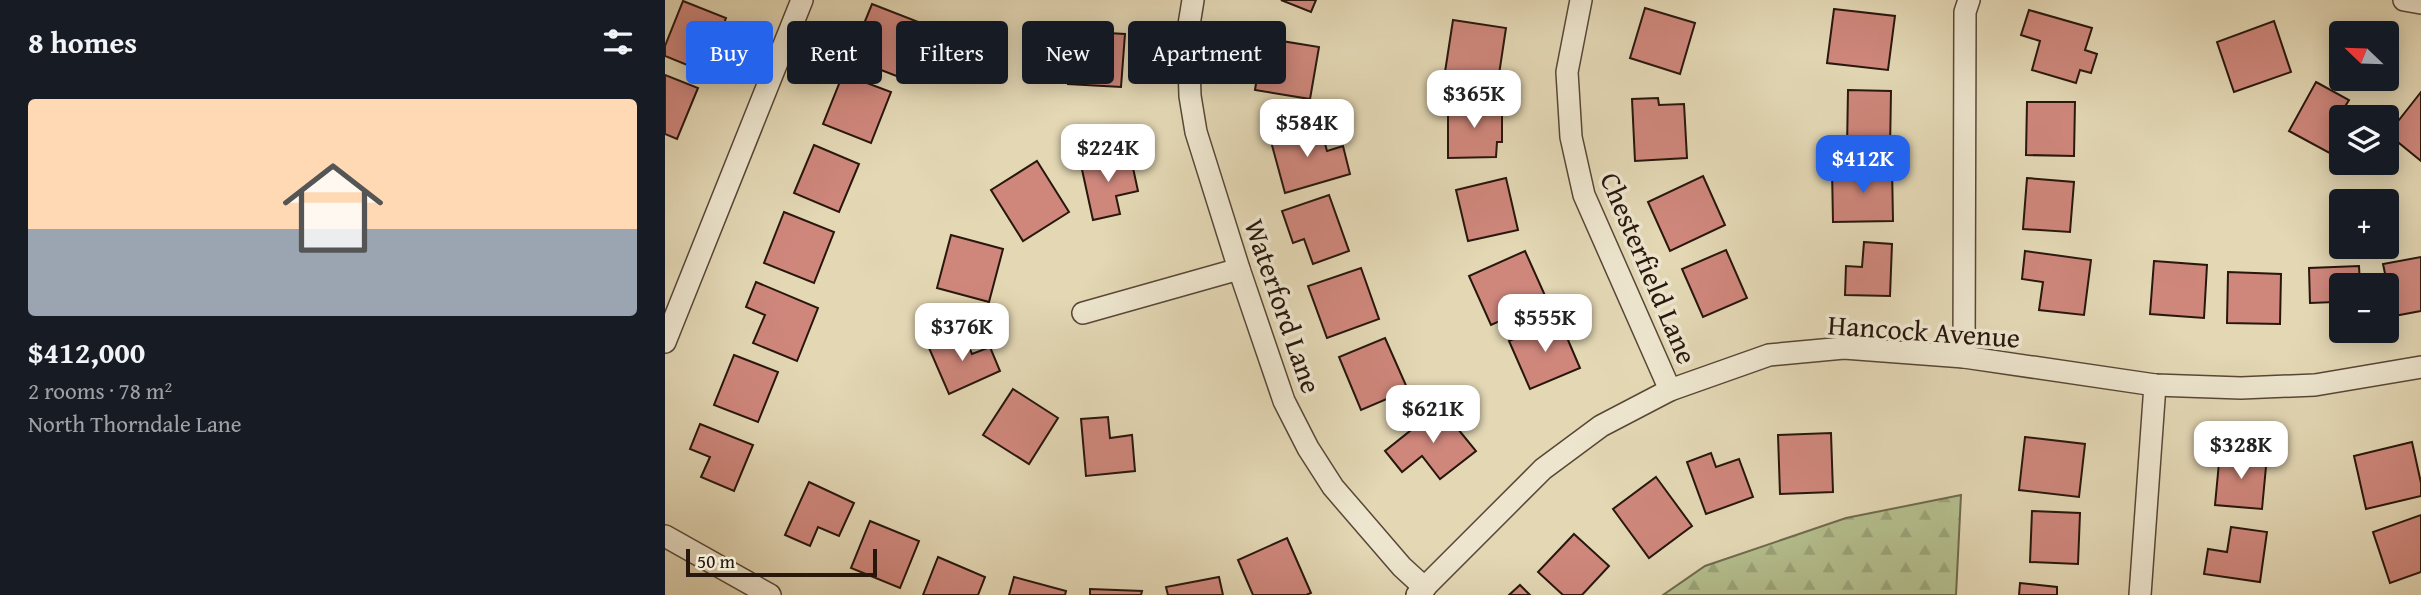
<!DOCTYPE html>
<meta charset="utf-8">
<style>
body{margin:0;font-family:"Gentium Book Plus",serif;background:#242831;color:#f1f3f6;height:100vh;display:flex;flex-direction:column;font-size:26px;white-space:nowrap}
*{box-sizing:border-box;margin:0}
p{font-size:23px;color:#9ea1a6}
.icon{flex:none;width:38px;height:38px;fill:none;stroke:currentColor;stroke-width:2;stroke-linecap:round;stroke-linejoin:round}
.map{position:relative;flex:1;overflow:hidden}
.panel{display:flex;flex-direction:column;background:#171b24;width:665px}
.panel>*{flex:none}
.banner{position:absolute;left:21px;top:21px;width:665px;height:63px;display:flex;gap:14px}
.needle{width:46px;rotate:293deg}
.buttons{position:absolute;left:1664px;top:21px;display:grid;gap:14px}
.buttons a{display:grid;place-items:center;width:70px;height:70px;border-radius:7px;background:#171b24;box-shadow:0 4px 18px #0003;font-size:35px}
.scale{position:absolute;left:21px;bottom:18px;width:191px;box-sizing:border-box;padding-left:7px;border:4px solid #28170d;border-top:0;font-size:19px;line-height:24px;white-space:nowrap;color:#28170d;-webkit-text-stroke:5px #ede5ce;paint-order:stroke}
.price{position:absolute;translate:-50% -60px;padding:0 16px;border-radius:14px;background:#fff;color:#222;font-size:23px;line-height:46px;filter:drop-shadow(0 2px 4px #0008)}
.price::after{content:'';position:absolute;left:50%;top:42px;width:21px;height:16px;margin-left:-10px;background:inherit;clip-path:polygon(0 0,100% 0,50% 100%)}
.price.active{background:#2563eb;color:#fff}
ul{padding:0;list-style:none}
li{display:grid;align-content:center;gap:14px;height:371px;padding:0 28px}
li span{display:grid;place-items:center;height:217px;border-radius:7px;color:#555}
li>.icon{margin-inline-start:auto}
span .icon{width:126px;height:126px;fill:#fffc;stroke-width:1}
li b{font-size:30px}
h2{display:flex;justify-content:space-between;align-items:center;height:84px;padding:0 28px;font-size:30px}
.chip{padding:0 24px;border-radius:7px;background:#171b24;box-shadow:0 4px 18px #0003;font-size:24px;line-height:63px}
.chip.active{background:#2563eb;color:#fff}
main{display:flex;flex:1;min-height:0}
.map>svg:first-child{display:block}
.forest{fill:url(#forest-firs);stroke:#6e6a4d;stroke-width:2}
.building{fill:#cf877c;stroke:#28170d;stroke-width:2}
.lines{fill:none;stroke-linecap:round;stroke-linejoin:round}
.minor-casing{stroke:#574737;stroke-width:24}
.minor{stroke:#ede5ce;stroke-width:21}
.labels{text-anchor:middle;stroke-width:7;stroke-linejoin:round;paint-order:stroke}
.street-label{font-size:28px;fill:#28170d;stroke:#ede5ce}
</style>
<main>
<section class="panel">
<h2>8 homes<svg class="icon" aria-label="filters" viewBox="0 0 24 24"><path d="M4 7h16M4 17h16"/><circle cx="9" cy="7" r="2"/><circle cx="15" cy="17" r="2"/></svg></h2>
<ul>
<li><span style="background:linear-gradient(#ffd9b3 60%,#9aa5b1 0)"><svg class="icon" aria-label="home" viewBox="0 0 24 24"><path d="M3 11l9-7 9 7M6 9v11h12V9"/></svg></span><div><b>$412,000</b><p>2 rooms · 78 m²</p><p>North Thorndale Lane</p></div></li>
</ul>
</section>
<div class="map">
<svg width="1756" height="595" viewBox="0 0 1756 595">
<defs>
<pattern id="forest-firs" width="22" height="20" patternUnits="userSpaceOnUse" patternTransform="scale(1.75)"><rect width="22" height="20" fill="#b4be8d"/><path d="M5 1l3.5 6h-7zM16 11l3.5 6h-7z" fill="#9ba378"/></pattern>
</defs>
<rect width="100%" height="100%" fill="#e3d7b4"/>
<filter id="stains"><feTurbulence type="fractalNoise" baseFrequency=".00286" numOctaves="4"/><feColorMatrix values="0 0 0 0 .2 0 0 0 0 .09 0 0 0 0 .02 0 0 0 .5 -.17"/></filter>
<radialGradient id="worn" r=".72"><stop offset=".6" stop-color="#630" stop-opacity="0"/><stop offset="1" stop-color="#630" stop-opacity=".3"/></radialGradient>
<path class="forest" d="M 1296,495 L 1291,595 L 998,595 L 1040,566 L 1181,518 Z"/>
<g class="building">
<path d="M 616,0 L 651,0 L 646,12 Z"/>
<path d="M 18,1 L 61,18 L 46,56 L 39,53 L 32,69 L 0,56 L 0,46 Z"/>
<path d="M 207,4 L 256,23 L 234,77 L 185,58 Z"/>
<path d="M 980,8 L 1030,23 L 1015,74 L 965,58 Z"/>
<path d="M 1169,9 L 1230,16 L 1223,70 L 1162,63 Z"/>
<path d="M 1364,10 L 1427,28 L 1420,50 L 1432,54 L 1426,73 L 1415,70 L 1411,83 L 1367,70 L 1375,41 L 1356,35 Z"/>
<path d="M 788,20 L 841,28 L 833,81 L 780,72 Z"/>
<path d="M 1609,21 L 1626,72 L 1569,92 L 1552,42 Z"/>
<path d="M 406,31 L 460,34 L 456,87 L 403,84 Z"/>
<path d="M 598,38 L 654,47 L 645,99 L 590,90 Z"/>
<path d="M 178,74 L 226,92 L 206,143 L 158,124 Z"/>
<path d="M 0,75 L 33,88 L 12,139 L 0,134 Z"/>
<path d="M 1651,82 L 1684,100 L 1679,108 L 1693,115 L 1676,117 L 1676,144 L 1670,156 L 1624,131 Z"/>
<path d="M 1183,90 L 1226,91 L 1225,150 L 1182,149 Z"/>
<path d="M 1756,92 L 1756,161 L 1723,134 Z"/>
<path d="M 993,98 L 994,105 L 1019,104 L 1022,158 L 970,161 L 967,99 Z"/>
<path d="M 1362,102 L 1410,102 L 1409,156 L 1361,155 Z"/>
<path d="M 783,104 L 837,104 L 837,142 L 832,142 L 831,157 L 783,158 Z"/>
<path d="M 655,125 L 662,151 L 678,146 L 685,174 L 620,193 L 605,138 Z"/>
<path d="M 149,145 L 194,164 L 174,212 L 129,193 Z"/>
<path d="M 465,154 L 473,191 L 451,196 L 455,214 L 428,220 L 416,165 Z"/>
<path d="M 372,161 L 404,212 L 358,241 L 326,190 Z"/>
<path d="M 1227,167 L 1228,221 L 1168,222 L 1167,169 Z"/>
<path d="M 1038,176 L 1060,225 L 1005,251 L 983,202 Z"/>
<path d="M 841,178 L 853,230 L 803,241 L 791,190 Z"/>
<path d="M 1362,178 L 1409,182 L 1405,232 L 1358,229 Z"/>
<path d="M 664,195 L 684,251 L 648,264 L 639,239 L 628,243 L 617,211 Z"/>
<path d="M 119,212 L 169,232 L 149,283 L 99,263 Z"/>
<path d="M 286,235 L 338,249 L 324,302 L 272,288 Z"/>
<path d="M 1199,242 L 1227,244 L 1225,296 L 1180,295 L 1181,266 L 1197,267 Z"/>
<path d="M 1061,250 L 1082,298 L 1038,317 L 1017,269 Z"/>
<path d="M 860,251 L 882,300 L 826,325 L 804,276 Z"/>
<path d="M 1360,251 L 1426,260 L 1419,315 L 1374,310 L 1378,282 L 1357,279 Z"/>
<path d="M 1756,257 L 1756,311 L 1729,316 L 1718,264 Z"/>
<path d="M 1489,261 L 1542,265 L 1539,318 L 1485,314 Z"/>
<path d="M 1694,266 L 1695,285 L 1676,285 L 1676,321 L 1670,321 L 1670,302 L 1645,303 L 1644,268 Z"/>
<path d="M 696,268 L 714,319 L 662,338 L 643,286 Z"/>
<path d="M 1563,272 L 1616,274 L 1615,324 L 1562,323 Z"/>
<path d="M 91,282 L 153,308 L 132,361 L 88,343 L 100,315 L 81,307 Z"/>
<path d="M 894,319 L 915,368 L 865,389 L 844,341 Z"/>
<path d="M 298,333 L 307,354 L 325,347 L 335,371 L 284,394 L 264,348 Z"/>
<path d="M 720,338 L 743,390 L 696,410 L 674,357 Z"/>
<path d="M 69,355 L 113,372 L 93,422 L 49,405 Z"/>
<path d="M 348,389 L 393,418 L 364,464 L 318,435 Z"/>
<path d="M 775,407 L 811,451 L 775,479 L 757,456 L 737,472 L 720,451 Z"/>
<path d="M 443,417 L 445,438 L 467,435 L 470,471 L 421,476 L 416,419 Z"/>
<path d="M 35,424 L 88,445 L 69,491 L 36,477 L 45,457 L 25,449 Z"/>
<path d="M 1166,433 L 1168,492 L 1115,494 L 1113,435 Z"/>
<path d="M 1360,437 L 1420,444 L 1414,497 L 1354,490 Z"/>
<path d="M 1747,442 L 1756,483 L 1756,496 L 1701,509 L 1689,456 Z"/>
<path d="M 1555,452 L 1602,456 L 1597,509 L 1550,505 Z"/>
<path d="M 1046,453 L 1051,467 L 1074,459 L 1088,497 L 1041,514 L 1022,462 Z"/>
<path d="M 991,477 L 1027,526 L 984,558 L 948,509 Z"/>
<path d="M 144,482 L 189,503 L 174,536 L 153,527 L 145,546 L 120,535 Z"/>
<path d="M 1367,511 L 1415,513 L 1413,564 L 1365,562 Z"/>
<path d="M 1756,515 L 1756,572 L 1725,583 L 1708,532 Z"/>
<path d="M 205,521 L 254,541 L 235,588 L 186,568 Z"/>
<path d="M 1566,527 L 1602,532 L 1595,582 L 1539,574 L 1543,549 L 1562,552 Z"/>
<path d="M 909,534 L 944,566 L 917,595 L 898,595 L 873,572 Z"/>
<path d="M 622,538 L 646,593 L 641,595 L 588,595 L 573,560 Z"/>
<path d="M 273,557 L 320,577 L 313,595 L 258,595 Z"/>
<path d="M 349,577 L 401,591 L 400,595 L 344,595 Z"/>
<path d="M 554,577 L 558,595 L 503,595 L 501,587 Z"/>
<path d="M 1355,583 L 1392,587 L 1392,595 L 1354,595 Z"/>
<path d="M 855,585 L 865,595 L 844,595 Z"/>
<path d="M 425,589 L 477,591 L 476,595 L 425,595 Z"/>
</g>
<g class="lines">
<g class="minor-casing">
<g id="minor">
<path d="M 528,0 L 523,31 L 525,96 L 531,132 L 574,269 L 619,401 L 643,448 L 668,487 L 737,567 L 760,588"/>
<path d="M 916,0 L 902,72 L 906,137 L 919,195 L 1005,390"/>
<path d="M 1739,0 L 1756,3"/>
<path d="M 418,313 L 574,269"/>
<path d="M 0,342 L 137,0"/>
<path d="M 1299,357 L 1300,12 L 1304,0"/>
<path d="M 0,536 L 105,595"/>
<path d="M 752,595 L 878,469 L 936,426 L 1005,390 L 1104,355 L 1179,348 L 1299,357 L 1490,385 L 1576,388 L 1650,385 L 1756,367"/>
<path d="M 1475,595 L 1490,385"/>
</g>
</g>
<use href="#minor" class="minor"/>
</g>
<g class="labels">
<g class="street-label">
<text transform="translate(984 268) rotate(67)" y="10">Chesterfield Lane</text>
<text transform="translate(618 306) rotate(71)" y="10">Waterford Lane</text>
<text transform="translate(1259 331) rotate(4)" y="10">Hancock Avenue</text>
</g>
</g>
<rect width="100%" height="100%" filter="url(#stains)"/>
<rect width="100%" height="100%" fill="url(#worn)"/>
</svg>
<div class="buttons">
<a><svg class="needle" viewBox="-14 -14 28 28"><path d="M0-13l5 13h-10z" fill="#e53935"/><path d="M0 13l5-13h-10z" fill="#9ea1a6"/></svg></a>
<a><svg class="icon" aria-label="layers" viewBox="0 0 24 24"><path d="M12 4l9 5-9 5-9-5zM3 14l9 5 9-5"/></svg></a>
<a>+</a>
<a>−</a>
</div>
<div class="scale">50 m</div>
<b class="price" style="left:809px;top:130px">$365K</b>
<b class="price" style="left:642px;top:159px">$584K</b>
<b class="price" style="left:443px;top:184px">$224K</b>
<b class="price active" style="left:1198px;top:195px">$412K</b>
<b class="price" style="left:880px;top:354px">$555K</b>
<b class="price" style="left:297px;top:363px">$376K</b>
<b class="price" style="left:768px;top:445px">$621K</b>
<b class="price" style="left:1576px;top:481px">$328K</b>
<div class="banner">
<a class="chip active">Buy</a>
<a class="chip">Rent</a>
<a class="chip">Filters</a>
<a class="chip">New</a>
<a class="chip">Apartment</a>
</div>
</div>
</main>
